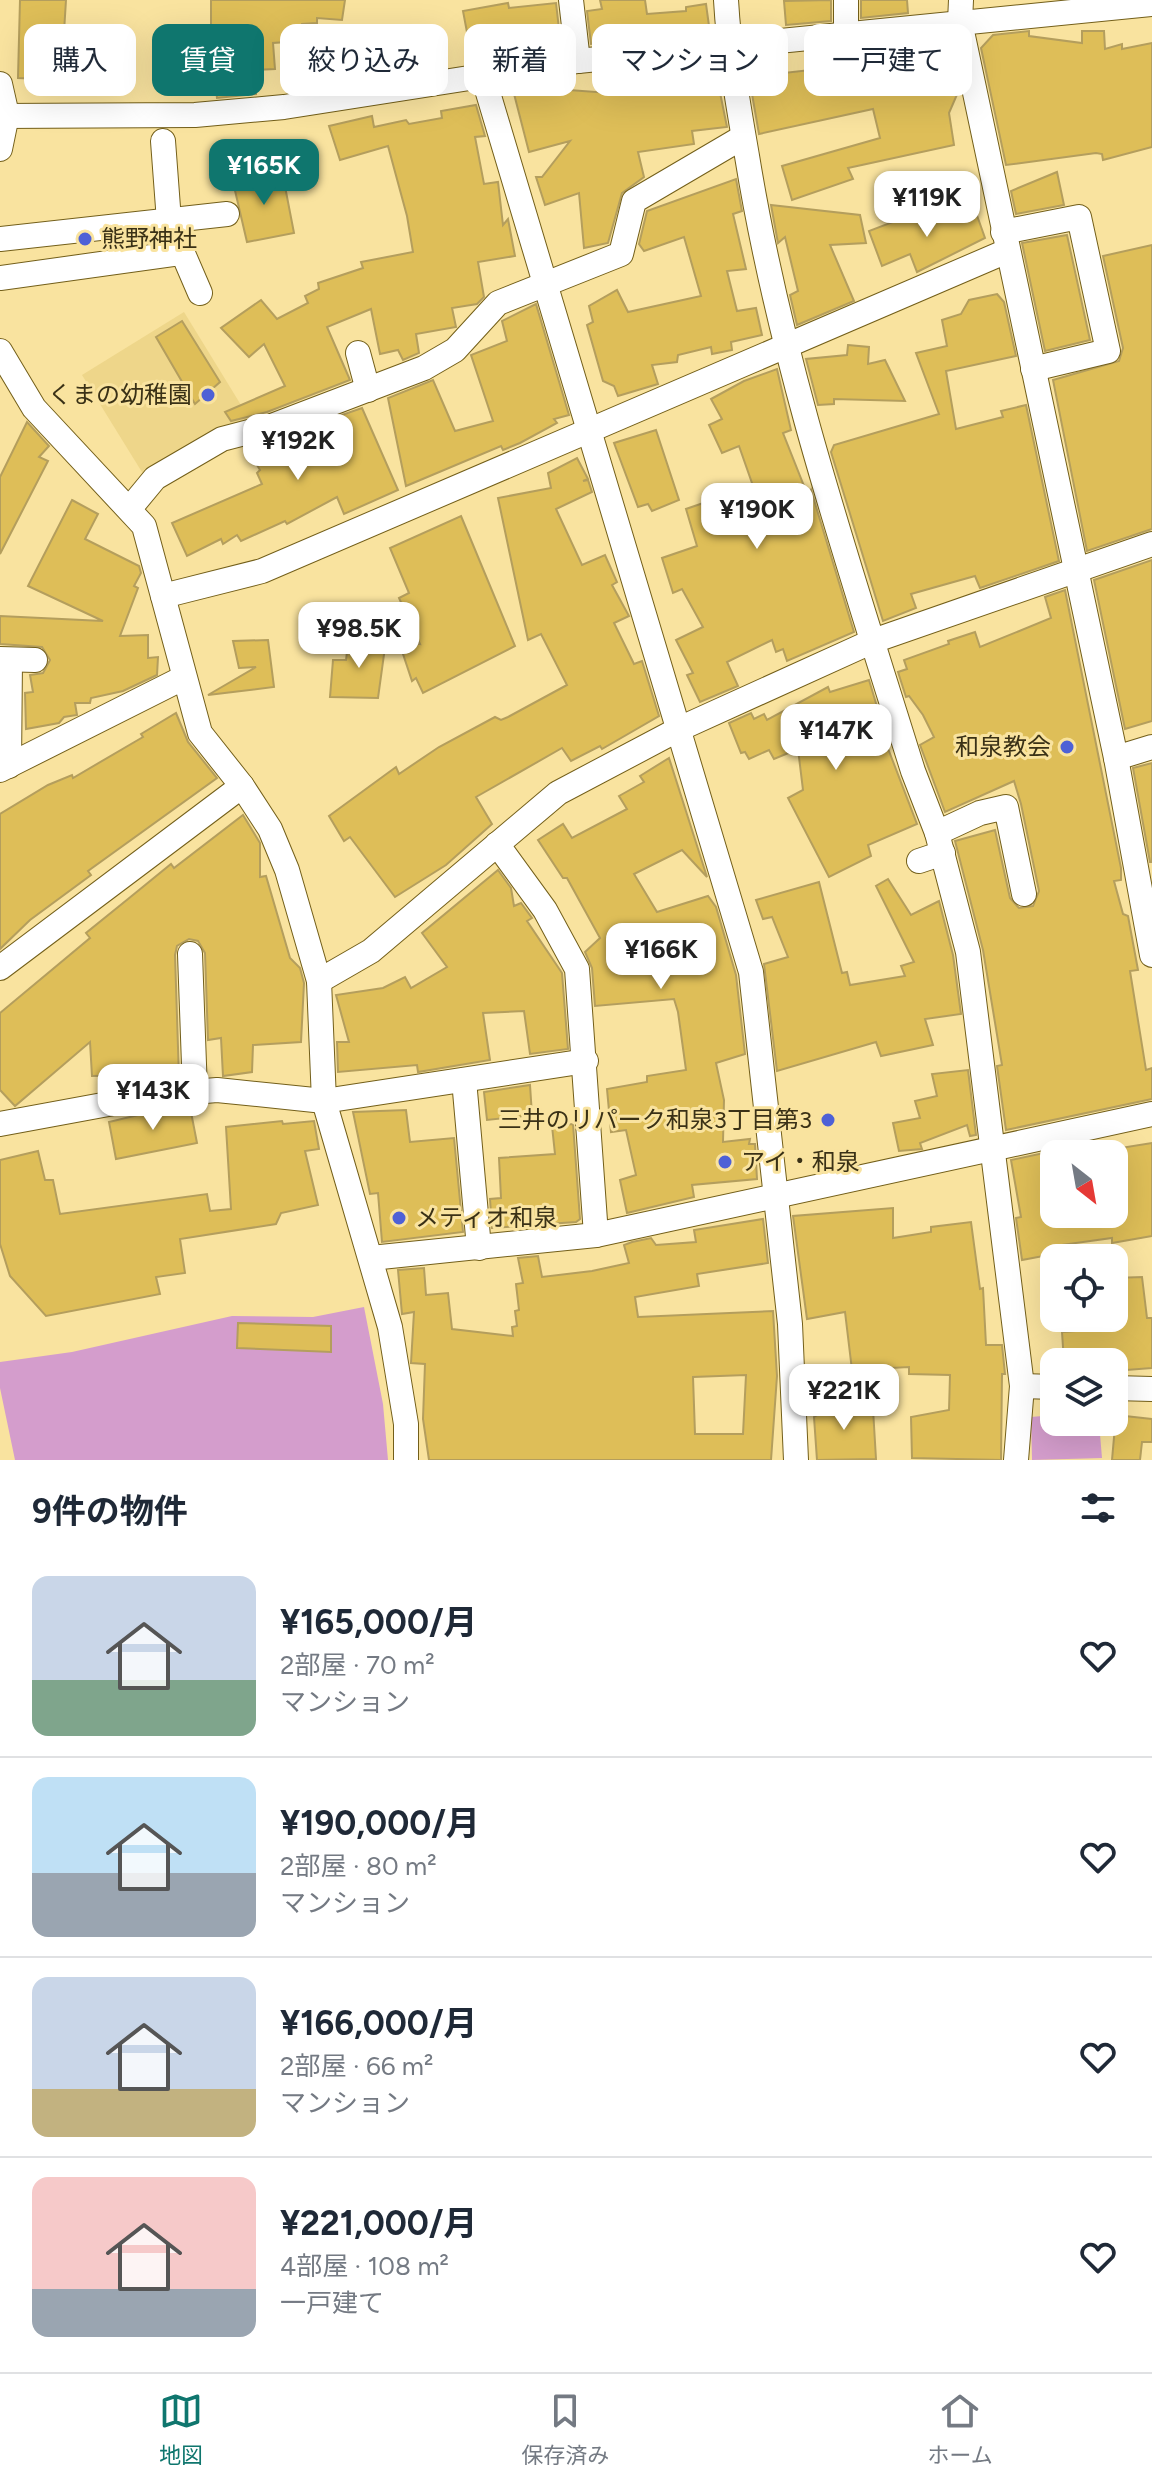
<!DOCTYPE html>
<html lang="ja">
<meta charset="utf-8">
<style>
body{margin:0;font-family:Figtree,"Noto Sans JP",sans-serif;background:#f6f6f7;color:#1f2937;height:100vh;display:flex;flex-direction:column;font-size:30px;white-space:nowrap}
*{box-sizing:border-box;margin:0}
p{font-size:26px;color:#747a83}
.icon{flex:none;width:44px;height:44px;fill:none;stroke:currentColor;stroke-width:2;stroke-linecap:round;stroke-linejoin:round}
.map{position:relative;height:1460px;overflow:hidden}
.panel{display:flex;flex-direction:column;background:#fff;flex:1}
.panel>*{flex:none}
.banner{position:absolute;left:24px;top:24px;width:1104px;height:72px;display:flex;gap:16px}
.needle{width:52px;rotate:149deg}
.tools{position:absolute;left:1040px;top:1140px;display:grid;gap:16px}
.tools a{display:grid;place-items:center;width:88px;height:88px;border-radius:16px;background:#fff;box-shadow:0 8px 32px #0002;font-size:40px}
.price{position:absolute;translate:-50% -68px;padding:0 18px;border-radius:16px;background:#fff;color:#222;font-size:26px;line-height:52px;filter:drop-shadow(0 2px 4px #0008)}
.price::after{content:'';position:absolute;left:50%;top:48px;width:24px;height:18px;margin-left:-12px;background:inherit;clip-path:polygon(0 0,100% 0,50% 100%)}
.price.active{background:#0f766e;color:#fff}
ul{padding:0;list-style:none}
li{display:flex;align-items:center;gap:24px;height:200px;padding:0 32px}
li+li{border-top:2px solid #e0e1e3}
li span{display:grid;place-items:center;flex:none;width:224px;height:160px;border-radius:16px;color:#555}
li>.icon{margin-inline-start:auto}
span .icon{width:96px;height:96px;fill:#fffc;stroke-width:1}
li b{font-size:34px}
h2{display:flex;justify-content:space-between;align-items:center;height:96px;padding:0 32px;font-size:34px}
.pill{padding:0 28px;border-radius:16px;background:#fff;box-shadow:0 8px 32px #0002;font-size:28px;line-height:72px}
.pill.active{background:#0f766e;color:#fff}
.dock{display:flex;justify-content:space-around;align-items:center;height:112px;border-top:2px solid #e0e1e3;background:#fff;font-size:22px;color:#747a83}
.dock a{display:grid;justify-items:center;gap:4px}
.dock .active{color:#0f766e}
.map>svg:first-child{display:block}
.built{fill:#eed68a}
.green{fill:#d49dcc}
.building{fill:#debe58;stroke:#b49e5d;stroke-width:2;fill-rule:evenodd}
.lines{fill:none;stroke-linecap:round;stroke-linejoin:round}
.minor-casing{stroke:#735f1a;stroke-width:26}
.minor{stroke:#fff;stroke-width:24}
.poi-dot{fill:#4e61d6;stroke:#f9e39f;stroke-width:3}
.labels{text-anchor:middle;stroke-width:6;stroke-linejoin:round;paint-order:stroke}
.poi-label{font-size:24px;fill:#3a3116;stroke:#f9e39f;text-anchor:start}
</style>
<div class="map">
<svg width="1152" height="1460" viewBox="0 0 1152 1460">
<rect width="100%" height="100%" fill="#f9e39f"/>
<path class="built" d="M 184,312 L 252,423 L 145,477 L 82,375 Z"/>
<g class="green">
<path d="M 364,1307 L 383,1404 L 388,1460 L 15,1460 L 0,1388 L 0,1362 L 72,1352 L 232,1316 L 313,1317 Z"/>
<path d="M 1054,1415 L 1054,1422 L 1099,1422 L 1102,1458 L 1032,1460 L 1031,1417 Z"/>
</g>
<g class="building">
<path d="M 20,0 L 66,0 L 61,80 L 18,78 Z"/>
<path d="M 211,0 L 345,0 L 342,20 L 317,18 L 317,23 L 302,24 L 301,41 L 273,43 L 275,69 L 254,70 L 256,94 L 217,98 L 214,70 L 202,70 L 193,65 L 192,42 L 211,38 Z"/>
<path d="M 600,0 L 645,0 L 647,14 L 686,11 L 686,7 L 706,4 L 710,33 L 591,44 L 587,11 L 602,9 Z"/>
<path d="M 831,0 L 831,21 L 786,25 L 784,1 Z"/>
<path d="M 861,0 L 907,0 L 908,13 L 861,18 Z"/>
<path d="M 508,3 L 509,8 L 556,3 L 561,46 L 536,48 L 537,52 L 507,57 L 507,54 L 501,55 L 498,42 L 470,48 L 463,11 Z"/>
<path d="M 1029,31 L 1029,36 L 1082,43 L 1082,31 L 1104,31 L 1105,49 L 1122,44 L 1122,49 L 1152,43 L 1152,147 L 1103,160 L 1102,154 L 1096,153 L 1006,165 L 981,48 L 993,35 Z"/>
<path d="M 940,42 L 944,59 L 952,58 L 959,90 L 949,113 L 954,145 L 848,168 L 853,179 L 792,200 L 782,166 L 880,138 L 873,109 L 759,134 L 749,77 L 916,58 L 913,46 Z"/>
<path d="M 714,63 L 727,127 L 692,131 L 694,144 L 638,152 L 644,177 L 622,193 L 608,243 L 584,248 L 579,193 L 545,205 L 536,177 L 542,177 L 570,141 L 529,152 L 512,86 L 541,82 L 542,88 L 609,93 L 607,84 L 667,78 L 666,67 Z"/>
<path d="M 476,105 L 485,136 L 475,137 L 484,184 L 498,182 L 503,225 L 508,219 L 515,256 L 478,262 L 484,297 L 477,304 L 452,308 L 456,327 L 416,334 L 419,353 L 403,360 L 398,350 L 380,354 L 371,309 L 327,327 L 350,380 L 267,412 L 231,421 L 225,412 L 285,386 L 264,344 L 249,357 L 221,328 L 261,300 L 277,319 L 308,303 L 305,296 L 319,289 L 318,283 L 363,268 L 361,262 L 413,252 L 407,216 L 388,146 L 340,160 L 329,126 L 372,116 L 374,127 L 406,120 L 409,124 L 442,118 L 441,111 Z"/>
<path d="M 282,171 L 294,233 L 247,242 L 233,182 Z"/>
<path d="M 1057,172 L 1064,205 L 1016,214 L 1011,191 Z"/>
<path d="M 736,179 L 742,211 L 733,214 L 746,269 L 727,271 L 737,311 L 756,308 L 762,335 L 731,342 L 732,350 L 712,354 L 711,347 L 678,355 L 677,362 L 652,365 L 658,384 L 618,396 L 614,386 L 603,381 L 587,325 L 593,322 L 589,306 L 617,290 L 628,312 L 701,296 L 684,237 L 644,251 L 639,244 L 647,211 Z"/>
<path d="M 771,205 L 860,215 L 866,243 L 830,245 L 854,301 L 797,325 L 790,295 L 798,291 L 785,237 L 778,243 Z"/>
<path d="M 974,207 L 985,238 L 917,272 L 910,254 L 882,266 L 869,231 L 916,213 L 921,228 Z"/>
<path d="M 1067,235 L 1090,340 L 1045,351 L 1022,243 Z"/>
<path d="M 1152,245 L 1152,529 L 1087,551 L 1053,380 L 1119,361 L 1123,348 L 1103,256 Z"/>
<path d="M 997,294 L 1004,302 L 1016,356 L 946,371 L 956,429 L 1003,417 L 1001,411 L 1026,405 L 1059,561 L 980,588 L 975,576 L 911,594 L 916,608 L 883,621 L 831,452 L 834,445 L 939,414 L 916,353 L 947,346 L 942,320 L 961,314 L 969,300 Z"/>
<path d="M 536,304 L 569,415 L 554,419 L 557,423 L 520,443 L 503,450 L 501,446 L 406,486 L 388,398 L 433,380 L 455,431 L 493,421 L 471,355 L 507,341 L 502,321 Z"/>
<path d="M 182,321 L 220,382 L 195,404 L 156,337 Z"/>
<path d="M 848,345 L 869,347 L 868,364 L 885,360 L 905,401 L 834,399 L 834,404 L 818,405 L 806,359 L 847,355 Z"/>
<path d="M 777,369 L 791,430 L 783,433 L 808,496 L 811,490 L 854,632 L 787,661 L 783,649 L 776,652 L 772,640 L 727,662 L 738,686 L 700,702 L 687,675 L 693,673 L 676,640 L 703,627 L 682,589 L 673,593 L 662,558 L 697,546 L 686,509 L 753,486 L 739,446 L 722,453 L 709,425 L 722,419 L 711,399 L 744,381 Z"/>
<path d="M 362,408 L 398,490 L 344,514 L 337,497 L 287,524 L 285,521 L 241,541 L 237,535 L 223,544 L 221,539 L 187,556 L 172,523 L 262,484 L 257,473 L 260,470 L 247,448 Z"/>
<path d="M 27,422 L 49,446 L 39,457 L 48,461 L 0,554 L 0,477 Z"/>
<path d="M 656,430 L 679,500 L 652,511 L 648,504 L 638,507 L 614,443 Z"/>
<path d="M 577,458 L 588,479 L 583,481 L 588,480 L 592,492 L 556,509 L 582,565 L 605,555 L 617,582 L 612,585 L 629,616 L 614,623 L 634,664 L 642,661 L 659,716 L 602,749 L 600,746 L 571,761 L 562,748 L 476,797 L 492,824 L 446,865 L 395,897 L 350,837 L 344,841 L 329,816 L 396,767 L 399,774 L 439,747 L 495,717 L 501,720 L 508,717 L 567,685 L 541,634 L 528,640 L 498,498 L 551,488 L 548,473 Z"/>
<path d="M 72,500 L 98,514 L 85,539 L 139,566 L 141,573 L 134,586 L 138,588 L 120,636 L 148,635 L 148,658 L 158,657 L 157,675 L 123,691 L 91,698 L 90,703 L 75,703 L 77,715 L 64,717 L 59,723 L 26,729 L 25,693 L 33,692 L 30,675 L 43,673 L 50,660 L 42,647 L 0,644 L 0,616 L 103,621 L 28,586 Z"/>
<path d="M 461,516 L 515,646 L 423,693 L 416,678 L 412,681 L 399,642 L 420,644 L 399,598 L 409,593 L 390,548 Z"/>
<path d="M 1152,560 L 1152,721 L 1125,729 L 1094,580 Z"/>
<path d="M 1065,590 L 1121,868 L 1121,880 L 1114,881 L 1123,914 L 1128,916 L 1138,970 L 1130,971 L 1146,1070 L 1152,1068 L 1152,1099 L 1006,1130 L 997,1066 L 1002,1065 L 983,950 L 955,841 L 995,830 L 1010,898 L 1019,908 L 1033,906 L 1039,891 L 1021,804 L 1014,781 L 945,812 L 920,745 L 934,737 L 923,715 L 909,696 L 906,697 L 898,672 L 907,669 L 904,660 L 949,644 L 948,641 L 975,632 L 980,647 L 1051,618 L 1045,597 Z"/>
<path d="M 349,637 L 386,640 L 378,698 L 330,697 L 333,660 L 346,660 Z"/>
<path d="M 268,640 L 274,687 L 208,695 L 256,667 L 239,668 L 233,641 Z"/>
<path d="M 869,680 L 878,710 L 874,712 L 917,824 L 868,845 L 871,856 L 829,877 L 788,798 L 803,790 L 798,749 L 774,759 L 769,750 L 749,759 L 745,752 L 741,753 L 729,723 L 751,713 L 754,719 L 764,714 L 767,720 L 828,687 L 830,692 Z"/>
<path d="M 176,713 L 188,742 L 217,778 L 88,871 L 91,875 L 30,920 L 0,949 L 0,814 L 48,785 L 72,775 L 73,778 L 143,737 L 141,734 Z"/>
<path d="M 669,758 L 707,877 L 682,850 L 634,874 L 657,912 L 708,896 L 716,907 L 736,975 L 745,1054 L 716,1063 L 724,1100 L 723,1142 L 750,1139 L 749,1144 L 755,1144 L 757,1179 L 692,1185 L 694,1197 L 627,1213 L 620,1180 L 636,1175 L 626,1130 L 611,1132 L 607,1089 L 647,1082 L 647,1076 L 686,1070 L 678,1012 L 674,999 L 595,1006 L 592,968 L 585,952 L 600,938 L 567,878 L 563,878 L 538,840 L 563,824 L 572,838 L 627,809 L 619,796 L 644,782 L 640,776 Z"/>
<path d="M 1152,763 L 1152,862 L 1150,862 L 1133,768 Z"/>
<path d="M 243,815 L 260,843 L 260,877 L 266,876 L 290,958 L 300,968 L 304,983 L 301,1042 L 253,1045 L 252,1072 L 223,1076 L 221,1038 L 208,1040 L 205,953 L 198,941 L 189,939 L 177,946 L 175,955 L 179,1078 L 143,1082 L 142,1075 L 92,1076 L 90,1042 L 15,1106 L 0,1090 L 0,1013 L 90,938 L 86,933 L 128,899 L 171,864 L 174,868 Z"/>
<path d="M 498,870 L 511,888 L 514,906 L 521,903 L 532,918 L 527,921 L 562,973 L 568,1049 L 530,1054 L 524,1011 L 483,1013 L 490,1060 L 418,1072 L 417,1065 L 338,1072 L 337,1042 L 349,1042 L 336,995 L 383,988 L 405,977 L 411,988 L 447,967 L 422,933 Z"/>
<path d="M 888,879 L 911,915 L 939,901 L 953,955 L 961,1014 L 925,1019 L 933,1045 L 881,1056 L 876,1042 L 777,1071 L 764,964 L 788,957 L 772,917 L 763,919 L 756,900 L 819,882 L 842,973 L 847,972 L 850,985 L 905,976 L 901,966 L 914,962 L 876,886 Z"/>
<path d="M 968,1070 L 976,1135 L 970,1136 L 967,1125 L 920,1143 L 922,1149 L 899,1151 L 893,1123 L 920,1118 L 915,1101 L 937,1096 L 932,1074 Z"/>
<path d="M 530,1085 L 532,1115 L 487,1120 L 484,1092 Z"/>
<path d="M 190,1107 L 197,1143 L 116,1159 L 109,1122 L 159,1110 Z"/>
<path d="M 406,1110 L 410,1142 L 454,1138 L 463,1232 L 382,1242 L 378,1193 L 370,1194 L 353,1112 Z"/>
<path d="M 282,1121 L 283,1124 L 314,1121 L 319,1149 L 305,1151 L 318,1205 L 281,1213 L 276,1224 L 180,1239 L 185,1273 L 156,1277 L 160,1294 L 46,1316 L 10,1276 L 0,1244 L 0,1160 L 38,1151 L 45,1180 L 53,1180 L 60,1214 L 207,1194 L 210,1211 L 231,1209 L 226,1127 Z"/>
<path d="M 573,1124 L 580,1219 L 576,1222 L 492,1228 L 490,1199 L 501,1198 L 499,1158 L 555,1154 L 552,1126 Z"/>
<path d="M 1090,1143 L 1092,1154 L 1054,1154 L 1054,1214 L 1114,1214 L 1114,1149 L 1152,1143 L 1152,1236 L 1112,1243 L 1112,1238 L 1054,1246 L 1054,1254 L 1022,1260 L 1016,1218 L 1021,1217 L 1011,1160 Z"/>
<path d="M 893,1208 L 893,1238 L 931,1232 L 931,1227 L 971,1222 L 980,1289 L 983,1288 L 986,1345 L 1002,1345 L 1005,1374 L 1002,1374 L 1001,1460 L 912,1458 L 911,1417 L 949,1410 L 950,1375 L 909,1374 L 909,1367 L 852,1370 L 845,1312 L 807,1319 L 793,1216 Z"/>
<path d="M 763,1219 L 768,1263 L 697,1274 L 699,1286 L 635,1297 L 638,1317 L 773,1311 L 777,1376 L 771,1460 L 429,1460 L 423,1419 L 425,1364 L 411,1363 L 414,1312 L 402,1314 L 398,1270 L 424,1268 L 426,1295 L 448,1293 L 452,1329 L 513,1336 L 512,1327 L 517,1326 L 515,1311 L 519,1310 L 516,1284 L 523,1283 L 518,1258 L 538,1256 L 542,1277 L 592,1271 L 629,1263 L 624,1245 L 632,1242 L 651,1238 L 656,1245 L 696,1242 L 694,1230 ZM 746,1375 L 743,1434 L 695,1434 L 693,1377 Z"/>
<path d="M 1142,1277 L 1147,1318 L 1152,1318 L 1152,1368 L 1114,1371 L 1114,1362 L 1064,1362 L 1062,1332 L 1075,1331 L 1073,1318 L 1114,1318 L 1114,1278 Z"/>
<path d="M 238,1323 L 331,1326 L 331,1352 L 237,1348 Z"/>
<path d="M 856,1402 L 855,1410 L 873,1409 L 876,1459 L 817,1460 L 814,1417 L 819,1414 L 818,1403 Z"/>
<path d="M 1116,1415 L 1152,1419 L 1152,1442 L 1142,1442 L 1140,1460 L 1112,1460 Z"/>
</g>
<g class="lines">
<g class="minor-casing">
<g id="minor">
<path d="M 571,0 L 578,61"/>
<path d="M 726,0 C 729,53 738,104 747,156 C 781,366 850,568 913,771 L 937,833 L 968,952 L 1022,1386 L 1016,1460"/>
<path d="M 846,0 L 846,34"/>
<path d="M 961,0 L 960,22 L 1116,758 L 1152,955"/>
<path d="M 483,76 L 751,972 L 790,1324 L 796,1460"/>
<path d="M 0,84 L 7,115 L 0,149"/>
<path d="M 0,116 L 195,115 L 284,107 L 578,61 L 1152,4"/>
<path d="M 163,141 L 169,221 L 200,293"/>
<path d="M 1003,232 L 1079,217 L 1108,351 L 1033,369"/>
<path d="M 0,239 L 227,214"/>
<path d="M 0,278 L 180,253"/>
<path d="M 0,351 L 34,408 L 144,526 L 200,733 L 242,786 L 270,829 L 287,870 L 319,981 L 324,1101 L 390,1327 L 406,1424 L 406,1460"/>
<path d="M 358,353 L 368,390"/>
<path d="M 131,507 L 155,478 L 222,439 L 272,426 L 424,368 L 455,350 L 498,303 L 621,254 L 634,201 L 743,137"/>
<path d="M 163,596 L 262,571 L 1007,251"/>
<path d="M 0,659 L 35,660"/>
<path d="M 1116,758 L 1152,747"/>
<path d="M 9,766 L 10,660"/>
<path d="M 0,770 L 183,678"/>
<path d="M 937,833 L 980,813 L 1006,807 L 1024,894"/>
<path d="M 497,844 L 545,910 L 577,969 L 596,1235"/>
<path d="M 919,861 L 943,853"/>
<path d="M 190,954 L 195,1092"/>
<path d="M 0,968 L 242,786"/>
<path d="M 319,981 L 371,951 L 558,793 L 679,729 L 873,641 L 1152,544"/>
<path d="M 464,1080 L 479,1248"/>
<path d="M 0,1124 L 157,1095 L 217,1090 L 324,1101 L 586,1061"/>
<path d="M 371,1258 L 596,1235 L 1152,1114"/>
<path d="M 1022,1386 L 1054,1387"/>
<path d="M 1114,1388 L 1152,1389"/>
<path d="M 795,1390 L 881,1383"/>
</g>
</g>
<use href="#minor" class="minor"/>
</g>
<g class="poi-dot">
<circle cx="85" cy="239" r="8"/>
<circle cx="208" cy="395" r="8"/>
<circle cx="1067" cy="747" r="8"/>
<circle cx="828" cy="1120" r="8"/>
<circle cx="725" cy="1162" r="8"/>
<circle cx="399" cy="1218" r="8"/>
</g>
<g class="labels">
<g class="poi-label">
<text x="101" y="247">熊野神社</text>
<text x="192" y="403" text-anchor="end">くまの幼稚園</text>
<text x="1051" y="755" text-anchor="end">和泉教会</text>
<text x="812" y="1128" text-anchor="end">三井のリパーク和泉3丁目第3</text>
<text x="741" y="1170">アイ・和泉</text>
<text x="415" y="1226">メティオ和泉</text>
</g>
</g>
</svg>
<div class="tools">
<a><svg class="needle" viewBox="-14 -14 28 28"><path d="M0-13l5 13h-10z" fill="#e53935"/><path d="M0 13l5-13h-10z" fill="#747a83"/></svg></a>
<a><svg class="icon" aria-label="locate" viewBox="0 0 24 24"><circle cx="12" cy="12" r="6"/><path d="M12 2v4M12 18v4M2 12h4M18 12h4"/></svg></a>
<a><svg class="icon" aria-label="layers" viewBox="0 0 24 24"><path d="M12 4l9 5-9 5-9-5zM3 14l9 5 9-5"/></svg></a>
</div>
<b class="price active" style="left:264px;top:207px">¥165K</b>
<b class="price" style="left:927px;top:239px">¥119K</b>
<b class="price" style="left:298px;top:482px">¥192K</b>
<b class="price" style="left:757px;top:551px">¥190K</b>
<b class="price" style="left:359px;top:670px">¥98.5K</b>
<b class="price" style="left:836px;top:772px">¥147K</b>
<b class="price" style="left:661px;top:991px">¥166K</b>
<b class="price" style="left:153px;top:1132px">¥143K</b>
<b class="price" style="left:844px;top:1432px">¥221K</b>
<div class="banner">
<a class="pill">購入</a>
<a class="pill active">賃貸</a>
<a class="pill">絞り込み</a>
<a class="pill">新着</a>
<a class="pill">マンション</a>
<a class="pill">一戸建て</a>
</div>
</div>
<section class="panel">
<h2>9件の物件<svg class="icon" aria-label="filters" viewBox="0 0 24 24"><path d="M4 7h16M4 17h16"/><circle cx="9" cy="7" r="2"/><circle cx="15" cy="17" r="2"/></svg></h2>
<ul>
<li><span style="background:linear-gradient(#c9d6e8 65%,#7fa58c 0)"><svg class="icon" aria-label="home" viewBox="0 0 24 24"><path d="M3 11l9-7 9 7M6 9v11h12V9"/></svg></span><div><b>¥165,000/月</b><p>2部屋 · 70 m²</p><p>マンション</p></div><svg class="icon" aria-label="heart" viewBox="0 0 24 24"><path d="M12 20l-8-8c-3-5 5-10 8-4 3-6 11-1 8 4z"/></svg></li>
<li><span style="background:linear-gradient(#bfe0f5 60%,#9aa5b1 0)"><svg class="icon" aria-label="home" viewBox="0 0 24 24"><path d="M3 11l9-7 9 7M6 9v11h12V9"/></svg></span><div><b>¥190,000/月</b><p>2部屋 · 80 m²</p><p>マンション</p></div><svg class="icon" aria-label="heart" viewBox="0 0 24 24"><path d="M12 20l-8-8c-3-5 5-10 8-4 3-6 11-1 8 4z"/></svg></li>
<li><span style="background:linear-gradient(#c9d6e8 70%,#c2b280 0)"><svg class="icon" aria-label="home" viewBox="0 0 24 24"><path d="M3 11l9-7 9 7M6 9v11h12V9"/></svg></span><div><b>¥166,000/月</b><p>2部屋 · 66 m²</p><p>マンション</p></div><svg class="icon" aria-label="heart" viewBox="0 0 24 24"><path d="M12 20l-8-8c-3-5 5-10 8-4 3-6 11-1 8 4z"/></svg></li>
<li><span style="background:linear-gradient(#f6c9c9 70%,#9aa5b1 0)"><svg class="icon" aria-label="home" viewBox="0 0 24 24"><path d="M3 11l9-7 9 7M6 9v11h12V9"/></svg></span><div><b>¥221,000/月</b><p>4部屋 · 108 m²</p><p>一戸建て</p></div><svg class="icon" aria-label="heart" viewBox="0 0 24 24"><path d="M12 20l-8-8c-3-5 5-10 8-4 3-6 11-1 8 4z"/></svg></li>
</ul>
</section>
<nav class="dock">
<a class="active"><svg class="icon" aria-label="map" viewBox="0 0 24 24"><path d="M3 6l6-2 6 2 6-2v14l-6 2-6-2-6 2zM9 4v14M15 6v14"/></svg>地図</a>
<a><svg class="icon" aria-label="saved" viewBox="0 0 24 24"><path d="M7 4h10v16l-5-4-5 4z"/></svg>保存済み</a>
<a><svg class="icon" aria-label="home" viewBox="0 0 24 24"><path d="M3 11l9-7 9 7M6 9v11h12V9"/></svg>ホーム</a>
</nav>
